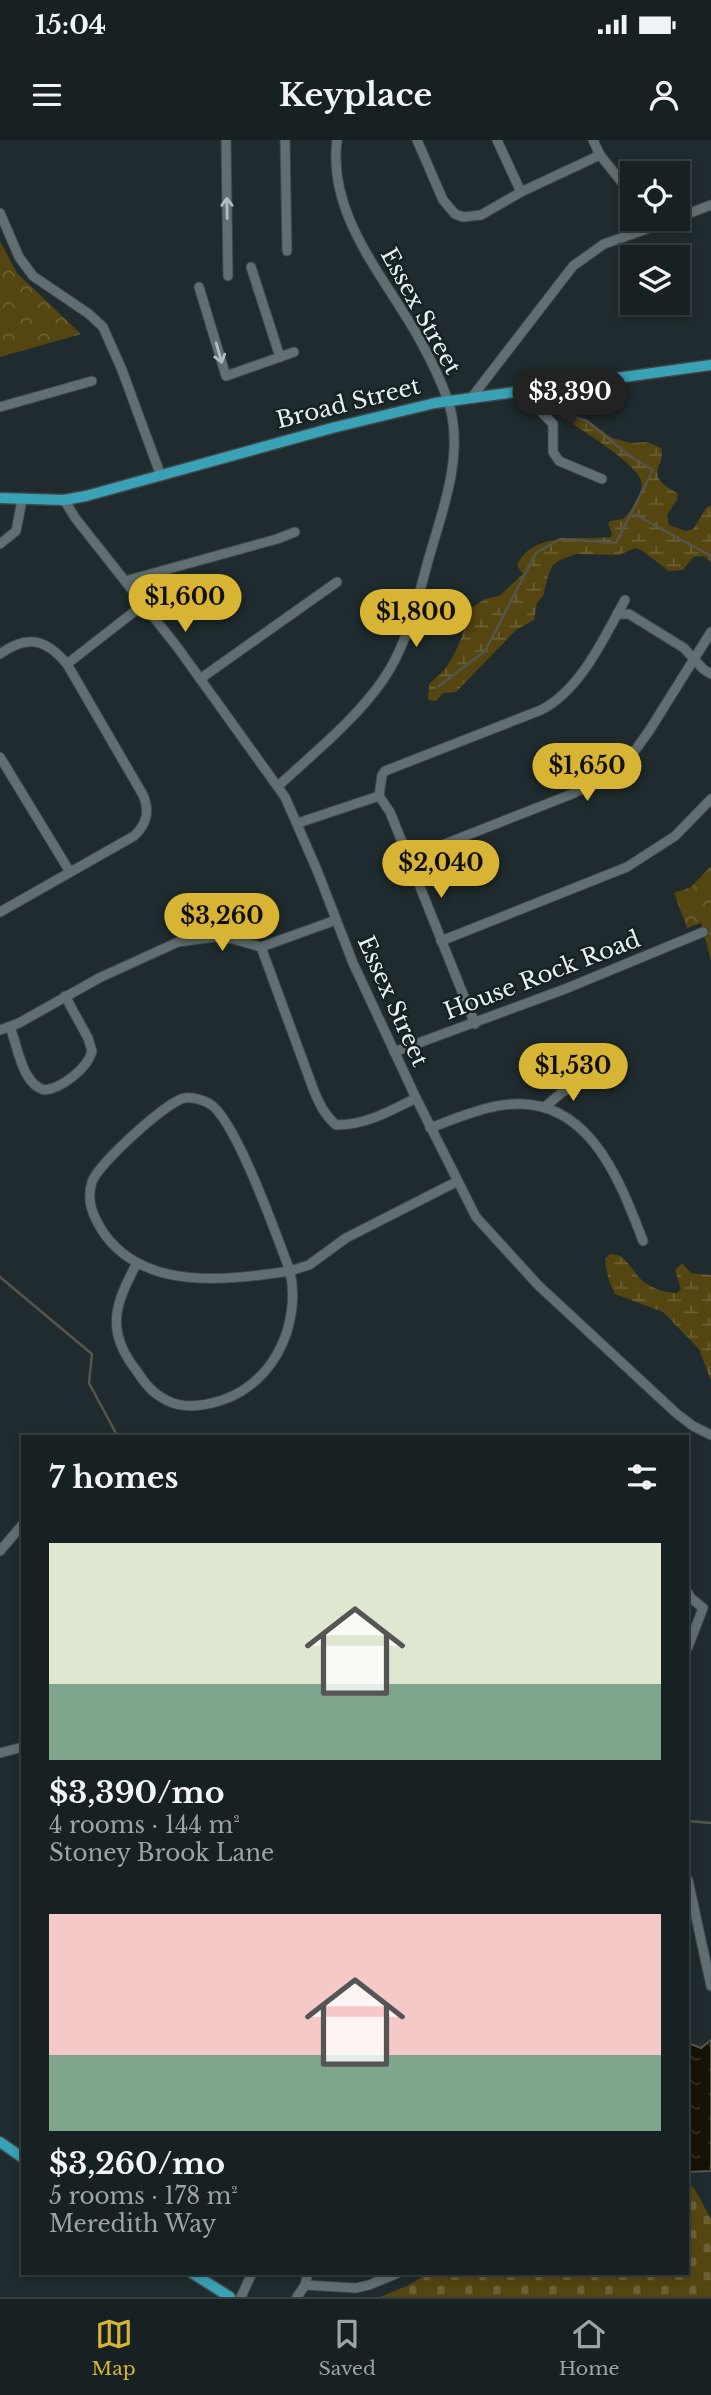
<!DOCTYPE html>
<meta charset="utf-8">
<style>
body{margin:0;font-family:"Libre Baskerville",serif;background:#242d2f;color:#f1f3f6;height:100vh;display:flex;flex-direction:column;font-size:26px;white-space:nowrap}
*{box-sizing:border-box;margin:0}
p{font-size:23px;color:#9ea3a5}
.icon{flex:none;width:38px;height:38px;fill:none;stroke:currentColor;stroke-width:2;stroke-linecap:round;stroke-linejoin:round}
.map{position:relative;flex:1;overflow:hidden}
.side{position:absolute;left:21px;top:1295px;width:668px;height:840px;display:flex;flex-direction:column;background:#172022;border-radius:0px;box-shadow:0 4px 10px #0003,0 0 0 2px #363e40}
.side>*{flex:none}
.tools{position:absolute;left:620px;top:21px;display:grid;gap:14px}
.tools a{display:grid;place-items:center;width:70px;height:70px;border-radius:0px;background:#172022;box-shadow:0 4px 10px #0003,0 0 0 2px #363e40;font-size:35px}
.price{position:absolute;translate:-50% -60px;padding:0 16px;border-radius:24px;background:#d8b434;color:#111;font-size:23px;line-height:46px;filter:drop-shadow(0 2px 4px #0008)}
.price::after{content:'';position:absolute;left:50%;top:42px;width:21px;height:16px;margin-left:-10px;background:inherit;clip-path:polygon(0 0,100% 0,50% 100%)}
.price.on{background:#222;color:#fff}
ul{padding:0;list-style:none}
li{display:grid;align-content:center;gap:14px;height:371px;padding:0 28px}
li span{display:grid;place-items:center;height:217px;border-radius:0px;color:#555}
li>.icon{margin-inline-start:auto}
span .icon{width:126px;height:126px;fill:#fffc;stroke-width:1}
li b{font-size:30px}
h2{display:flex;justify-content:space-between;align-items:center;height:84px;padding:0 28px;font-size:30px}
.status{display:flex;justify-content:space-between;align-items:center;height:49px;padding:0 35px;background:#172022;direction:ltr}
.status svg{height:19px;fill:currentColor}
header{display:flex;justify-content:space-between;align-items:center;height:91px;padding:0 28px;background:#172022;font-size:32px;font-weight:700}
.tabs{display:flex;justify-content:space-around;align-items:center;height:98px;border-top:2px solid #363e40;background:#172022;font-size:19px;color:#9ea3a5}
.tabs a{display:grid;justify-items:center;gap:4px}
.tabs .on{color:#d8b434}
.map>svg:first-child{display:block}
.wetland{fill:url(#wetland-marsh)}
.cemetery{fill:url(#cemetery-stones)}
.park{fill:url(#park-crowns)}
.water{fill:url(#water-ripples);stroke:#55554c;stroke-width:2}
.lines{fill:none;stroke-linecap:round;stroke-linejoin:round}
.stream{stroke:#55554c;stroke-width:2.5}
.minor-casing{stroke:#3f484b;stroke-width:11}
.major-casing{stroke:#3f484b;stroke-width:13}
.minor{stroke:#626f72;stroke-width:9}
.major{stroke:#3aa2b6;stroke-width:10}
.oneway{stroke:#b3bcbf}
.labels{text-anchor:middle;stroke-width:5;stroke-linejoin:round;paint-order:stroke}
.street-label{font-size:23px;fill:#e9f0f2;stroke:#162124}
</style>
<div class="status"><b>15:04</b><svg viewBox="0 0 49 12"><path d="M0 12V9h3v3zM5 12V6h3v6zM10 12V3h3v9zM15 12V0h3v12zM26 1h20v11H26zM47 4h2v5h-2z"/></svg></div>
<header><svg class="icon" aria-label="menu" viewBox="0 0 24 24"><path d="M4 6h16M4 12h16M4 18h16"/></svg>Keyplace<svg class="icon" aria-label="person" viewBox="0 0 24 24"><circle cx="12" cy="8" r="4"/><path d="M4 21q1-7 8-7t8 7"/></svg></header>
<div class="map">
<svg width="711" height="2157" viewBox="0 0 711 2157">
<defs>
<pattern id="wetland-marsh" width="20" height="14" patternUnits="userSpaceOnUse" patternTransform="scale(1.75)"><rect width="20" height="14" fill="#544511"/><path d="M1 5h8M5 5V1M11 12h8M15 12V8" fill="none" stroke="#6d6034"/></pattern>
<pattern id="cemetery-stones" width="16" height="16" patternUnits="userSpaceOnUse" patternTransform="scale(1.75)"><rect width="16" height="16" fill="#544511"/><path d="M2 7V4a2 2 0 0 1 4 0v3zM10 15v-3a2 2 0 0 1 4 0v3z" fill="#6d6034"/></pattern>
<pattern id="park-crowns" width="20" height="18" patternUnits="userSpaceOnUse" patternTransform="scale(1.75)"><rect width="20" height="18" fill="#544511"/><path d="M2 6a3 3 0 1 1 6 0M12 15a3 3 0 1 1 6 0" fill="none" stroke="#6d6034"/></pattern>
<pattern id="water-ripples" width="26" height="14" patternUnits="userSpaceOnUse" patternTransform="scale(1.75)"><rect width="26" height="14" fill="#161205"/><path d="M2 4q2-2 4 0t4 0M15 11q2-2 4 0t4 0" fill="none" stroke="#38352a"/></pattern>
</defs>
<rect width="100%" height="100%" fill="#1f2b2e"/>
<g class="wetland">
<path d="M 563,271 L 590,282 L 612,298 L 631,303 L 648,302 L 661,308 C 666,322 650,330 662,343 C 666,347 673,350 678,354 L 677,360 L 667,375 L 669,385 L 686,391 L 693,389 L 706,368 L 711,365 L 711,422 L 704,416 L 693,417 L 683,430 L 669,431 L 641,410 L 635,408 L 619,415 L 576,414 L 560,420 L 553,425 L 548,436 L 543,456 L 537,463 L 534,480 L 516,490 L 456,552 L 443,553 L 436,561 L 428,560 L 429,545 C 433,539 440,535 445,529 C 457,512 466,490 468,470 L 485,459 L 499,456 L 523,434 L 517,426 C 531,391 580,400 611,397 L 612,394 L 608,384 L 610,381 L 623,379 C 632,369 644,356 641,341 C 638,324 577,287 561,276 Z"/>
<path d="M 610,1114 C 627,1113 632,1133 644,1142 C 654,1149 666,1153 677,1153 L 681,1149 L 675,1130 L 682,1123 L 691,1133 L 711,1135 L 711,1241 L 699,1209 L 663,1172 L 615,1154 C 609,1142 606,1132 605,1119 Z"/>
</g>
<path class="cemetery" d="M 688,2043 L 694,2048 L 711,2079 L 711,2157 L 380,2157 L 407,2146 L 429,2133 L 688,2133 Z"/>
<g class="park">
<path d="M 0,101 L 17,133 L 81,194 L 0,217 Z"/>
<path d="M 711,726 L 711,821 L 701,783 L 687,788 L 674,753 L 691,747 Z"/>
</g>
<path class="water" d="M 711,1900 L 711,2031 L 688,2032 L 688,1903 L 701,1908 Z"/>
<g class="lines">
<g class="stream">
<path d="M 634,374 L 711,416"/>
<path d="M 439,546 L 485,511 L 536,413 L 560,399 L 616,403 L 653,330 L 631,317 L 587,281 L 552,270"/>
<path d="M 0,1137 L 92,1214 L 89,1243 L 118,1297"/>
<path d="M 688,1681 L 711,1683"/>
</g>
<g class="minor-casing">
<g id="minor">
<path d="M 226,0 L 228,136"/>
<path d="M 285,0 L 287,111"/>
<path d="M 417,0 L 443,60 L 455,74 L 463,77 L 481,75 L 521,52 L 600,15"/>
<path d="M 497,0 L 521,52"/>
<path d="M 593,0 L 600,15 L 632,55"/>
<path d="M 0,73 L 19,117 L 33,136 L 89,174 L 103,187 L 122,230 L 161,336"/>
<path d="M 677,78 L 711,65"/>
<path d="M 199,147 L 226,236 L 280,217 L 251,127"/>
<path d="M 280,217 L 294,212"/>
<path d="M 521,251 L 553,284 L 553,312 L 559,321 L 602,339"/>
<path d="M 472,257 L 573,126 L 604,104 L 675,79"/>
<path d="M 0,267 L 92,241"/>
<path d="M 64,360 L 76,379 L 178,508 L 285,657 L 317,730 L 353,823 L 416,958 L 476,1077 L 538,1145 L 676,1273 L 693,1286 L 711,1295"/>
<path d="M 0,404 L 16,391 L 22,360"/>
<path d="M 125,441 L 277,399 L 295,392"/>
<path d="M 617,474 L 629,474 L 684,508 L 703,529 L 711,534"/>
<path d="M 0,514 C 27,494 46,499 67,524 L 143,655 C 150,671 147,684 134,696 L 0,772"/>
<path d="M 67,524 L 144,464"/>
<path d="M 200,539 L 337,442"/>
<path d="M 0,617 L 70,732"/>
<path d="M 278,646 C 314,613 355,580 383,540 C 407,505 417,462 428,421 C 441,375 461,324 452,276 C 447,251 433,224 421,202 C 387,139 327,77 337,0"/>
<path d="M 379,656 L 382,635 L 385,631 L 541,570 C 581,550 604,497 625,460"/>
<path d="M 379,656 L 390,672 L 475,884"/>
<path d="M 298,683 L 379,656"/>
<path d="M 409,718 L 572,654 L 606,637 L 619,627 L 631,616 L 649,591 L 711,492"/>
<path d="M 441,801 L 627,727 L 675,696 L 711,659"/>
<path d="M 261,807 L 314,951 C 320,965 324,974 336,985 C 366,985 390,971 416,958"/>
<path d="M 10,887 C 18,907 22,945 45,950 C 62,948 88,928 92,911 L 88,898 L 65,856"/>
<path d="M 0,890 L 19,883 L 99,838 L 178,802 L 215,797 L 233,799 L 261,807 L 336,780"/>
<path d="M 394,912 L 565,849 L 703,792"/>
<path d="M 545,967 L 561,953 L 593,935 L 591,925 L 597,918 L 602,916 L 612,921 L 614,927 L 611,936 L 600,939 L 593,935"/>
<path d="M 430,988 C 452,980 474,970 497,966 C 585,949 618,1035 643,1101"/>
<path d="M 137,1123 C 115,1164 105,1190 136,1230 C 143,1240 150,1251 161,1257 C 177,1268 194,1267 212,1263 C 271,1250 302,1187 290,1131 C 228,1140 144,1152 103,1092 C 93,1076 86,1061 92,1042 C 97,1025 168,960 185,958 C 192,957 204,960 210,964 C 236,980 277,1097 290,1131 L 309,1125 L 346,1098 L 456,1042"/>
<path d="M 0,1411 L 23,1384"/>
<path d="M 688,1453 L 691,1458 L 703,1468 L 688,1507"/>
<path d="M 0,1613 L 23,1607"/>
<path d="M 688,1740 L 711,1846"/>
<path d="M 305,2145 L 356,2148 L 369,2145 L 398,2133"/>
<path d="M 241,2157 L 252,2133"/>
<path d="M 297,2157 L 305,2145 L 308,2133"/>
</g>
</g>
<g class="major-casing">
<g id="major">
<path d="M 0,358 L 64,360 L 86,356 L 332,288 L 435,263 L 711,225"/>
<path d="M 0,2002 L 23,2018"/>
<path d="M 192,2133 L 230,2157"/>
</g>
</g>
<use href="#minor" class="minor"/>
<use href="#major" class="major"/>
</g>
<defs><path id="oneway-shaft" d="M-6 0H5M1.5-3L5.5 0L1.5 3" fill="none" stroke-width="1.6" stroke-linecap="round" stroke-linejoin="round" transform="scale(1.75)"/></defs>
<g class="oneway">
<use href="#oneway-shaft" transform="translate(227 68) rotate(-91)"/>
<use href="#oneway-shaft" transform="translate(219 213) rotate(74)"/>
</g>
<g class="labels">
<g class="street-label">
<text transform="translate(421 171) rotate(61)" y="8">Essex Street</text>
<text transform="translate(348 263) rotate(-14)" y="8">Broad Street</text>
<text transform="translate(542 835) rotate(-21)" y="8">House Rock Road</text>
<text transform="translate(393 861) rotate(66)" y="8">Essex Street</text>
</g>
</g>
</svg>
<div class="tools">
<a><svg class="icon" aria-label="locate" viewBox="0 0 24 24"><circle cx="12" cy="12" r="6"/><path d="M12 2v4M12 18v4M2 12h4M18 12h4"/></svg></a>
<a><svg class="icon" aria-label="layers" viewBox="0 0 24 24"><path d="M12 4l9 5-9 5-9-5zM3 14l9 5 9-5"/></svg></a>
</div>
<b class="price on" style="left:570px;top:289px">$3,390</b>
<b class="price" style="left:185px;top:494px">$1,600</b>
<b class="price" style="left:416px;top:509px">$1,800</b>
<b class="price" style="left:587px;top:663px">$1,650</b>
<b class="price" style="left:441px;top:760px">$2,040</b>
<b class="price" style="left:222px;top:813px">$3,260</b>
<b class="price" style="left:573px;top:963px">$1,530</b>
<section class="side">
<h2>7 homes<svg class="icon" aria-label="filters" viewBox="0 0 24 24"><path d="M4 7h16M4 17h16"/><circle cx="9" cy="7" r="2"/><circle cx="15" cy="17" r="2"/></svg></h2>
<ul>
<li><span style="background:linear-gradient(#dfe7d0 65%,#7fa58c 0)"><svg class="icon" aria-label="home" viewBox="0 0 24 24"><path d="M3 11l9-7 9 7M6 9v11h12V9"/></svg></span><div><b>$3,390/mo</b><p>4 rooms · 144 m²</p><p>Stoney Brook Lane</p></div></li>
<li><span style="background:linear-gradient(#f6c9c9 65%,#7fa58c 0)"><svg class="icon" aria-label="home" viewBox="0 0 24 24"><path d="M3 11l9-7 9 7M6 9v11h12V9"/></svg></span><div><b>$3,260/mo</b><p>5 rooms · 178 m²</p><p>Meredith Way</p></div></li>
</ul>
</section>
</div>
<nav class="tabs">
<a class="on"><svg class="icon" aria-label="map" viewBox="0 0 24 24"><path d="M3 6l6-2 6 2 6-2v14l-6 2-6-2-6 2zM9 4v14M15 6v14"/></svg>Map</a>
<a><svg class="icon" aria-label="saved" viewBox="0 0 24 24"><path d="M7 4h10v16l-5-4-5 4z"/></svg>Saved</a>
<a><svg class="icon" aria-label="home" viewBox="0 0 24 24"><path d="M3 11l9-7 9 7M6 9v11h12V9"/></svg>Home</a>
</nav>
